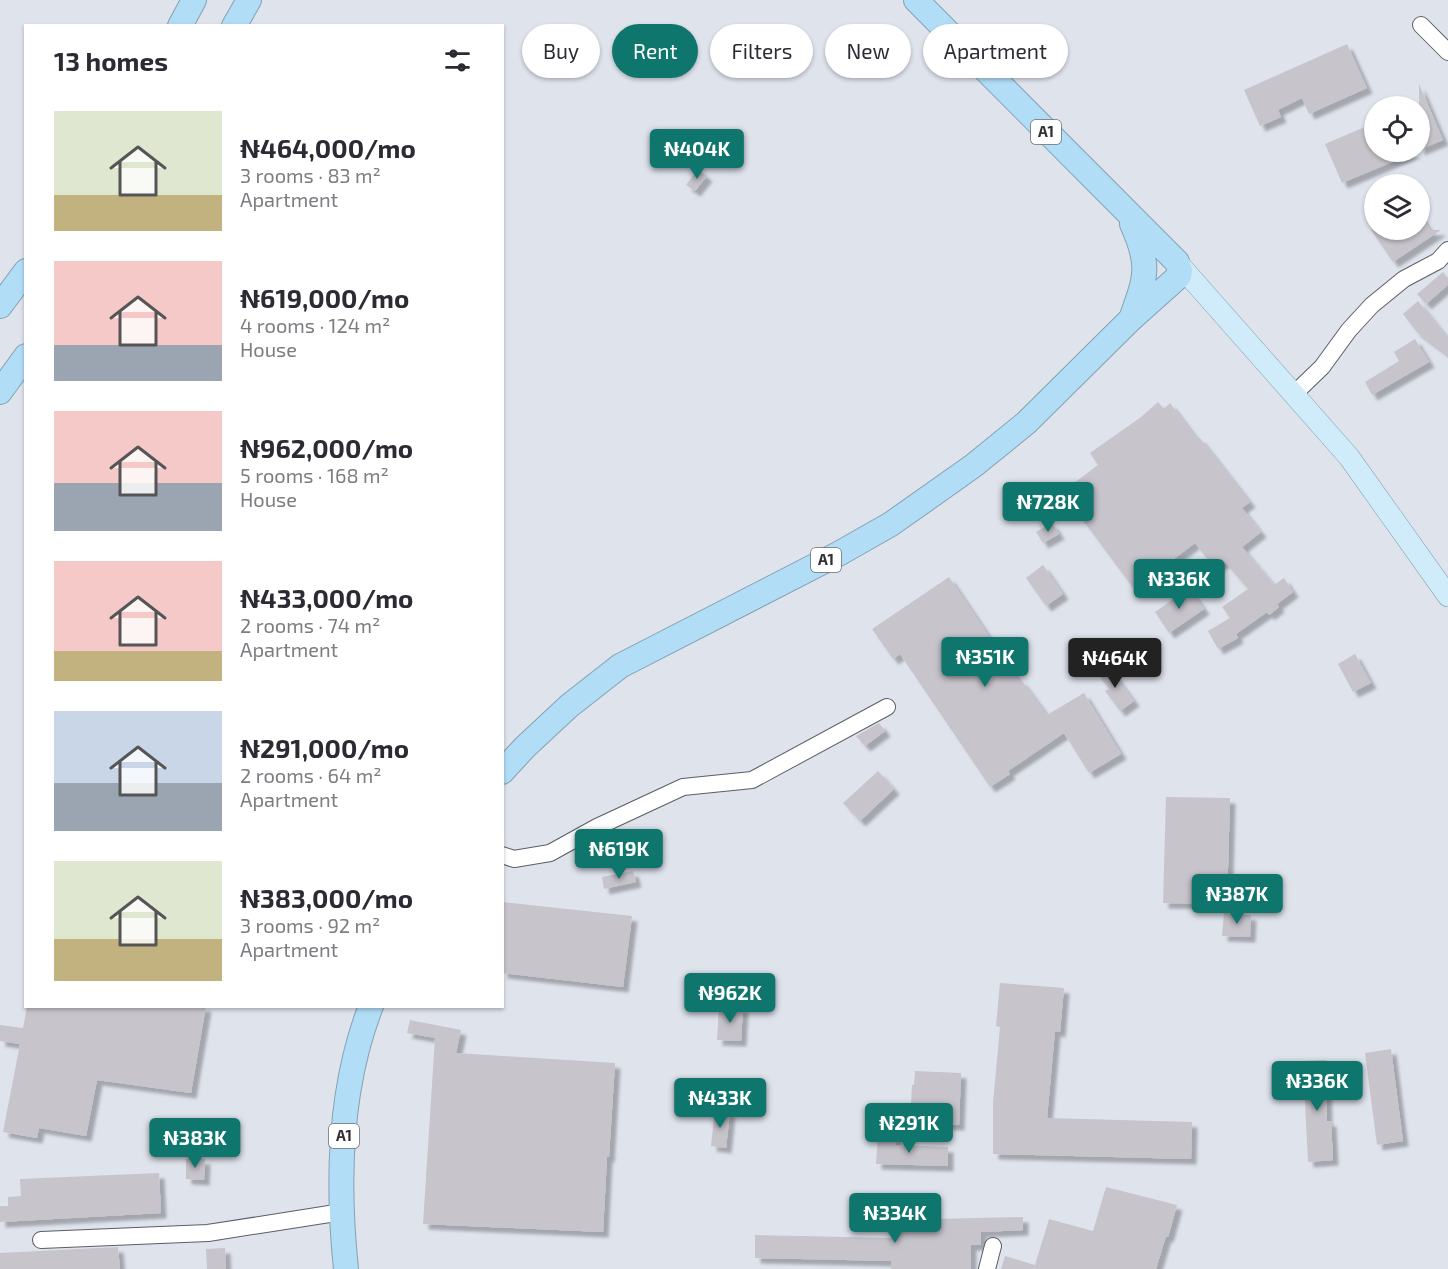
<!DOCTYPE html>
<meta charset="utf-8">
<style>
body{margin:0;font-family:"Exo 2",sans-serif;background:#f2f2f3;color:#2b2b33;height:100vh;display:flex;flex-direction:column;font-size:22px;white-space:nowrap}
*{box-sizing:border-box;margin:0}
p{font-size:20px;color:#7c7c81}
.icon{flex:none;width:33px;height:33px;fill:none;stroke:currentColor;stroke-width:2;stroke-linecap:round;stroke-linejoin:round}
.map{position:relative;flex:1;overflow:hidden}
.side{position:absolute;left:24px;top:24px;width:480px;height:984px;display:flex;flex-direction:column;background:#fff;border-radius:0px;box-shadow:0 2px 4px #0004}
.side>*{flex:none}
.banner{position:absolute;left:522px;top:24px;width:570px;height:54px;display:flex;gap:12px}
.controls{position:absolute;left:1364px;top:96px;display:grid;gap:12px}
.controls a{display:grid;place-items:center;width:66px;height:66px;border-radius:50%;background:#fff;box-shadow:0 2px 4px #0004;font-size:30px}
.price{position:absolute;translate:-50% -51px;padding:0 14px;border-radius:6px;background:#0f766e;color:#fff;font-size:20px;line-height:39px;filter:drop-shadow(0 2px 3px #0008)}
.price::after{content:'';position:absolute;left:50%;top:36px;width:18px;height:14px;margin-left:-9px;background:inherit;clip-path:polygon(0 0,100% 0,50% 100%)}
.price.active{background:#222;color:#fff}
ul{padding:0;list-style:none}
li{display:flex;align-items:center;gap:18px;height:150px;padding:0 30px}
li span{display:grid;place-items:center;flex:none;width:168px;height:120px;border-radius:0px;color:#555}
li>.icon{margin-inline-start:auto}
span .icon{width:72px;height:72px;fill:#fffc;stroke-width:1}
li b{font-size:26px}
h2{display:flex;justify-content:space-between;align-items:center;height:72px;padding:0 30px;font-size:26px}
.chip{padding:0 21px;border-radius:27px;background:#fff;box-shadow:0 2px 4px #0004;font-size:21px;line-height:54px}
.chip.active{background:#0f766e;color:#fff}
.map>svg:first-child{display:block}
.building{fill:#c7c4cc;filter:url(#shadow)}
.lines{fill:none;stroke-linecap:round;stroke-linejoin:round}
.minor-casing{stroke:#5a5d64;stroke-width:18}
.major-casing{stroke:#84a1b2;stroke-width:22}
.highway-casing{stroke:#84a1b2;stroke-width:26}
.minor{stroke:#fff;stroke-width:16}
.major{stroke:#d0ebfa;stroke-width:21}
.highway{stroke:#b1ddf6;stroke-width:24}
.labels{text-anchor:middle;stroke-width:4.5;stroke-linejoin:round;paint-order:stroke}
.shield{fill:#fff;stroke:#6e6f71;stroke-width:1.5}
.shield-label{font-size:15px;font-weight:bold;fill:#303134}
</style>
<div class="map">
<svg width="1448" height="1269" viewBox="0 0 1448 1269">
<defs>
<filter id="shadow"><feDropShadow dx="5.5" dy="5.5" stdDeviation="1.5" flood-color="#0004"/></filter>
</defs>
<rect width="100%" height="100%" fill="#dfe3ec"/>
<g class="building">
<path d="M 1347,44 L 1367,88 L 1309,114 L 1302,98 L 1278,110 L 1281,117 L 1260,126 L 1244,90 Z"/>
<path d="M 1419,84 L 1443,140 L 1419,150 Z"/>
<path d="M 1374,123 L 1374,152 L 1416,152 L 1342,183 L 1325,144 Z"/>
<path d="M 698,169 L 707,176 L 695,191 L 686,185 Z"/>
<path d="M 1419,213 L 1430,230 L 1441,230 L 1393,262 L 1371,230 L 1419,230 Z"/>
<path d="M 1443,272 L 1448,278 L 1448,285 L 1426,304 L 1417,294 Z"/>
<path d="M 1418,301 L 1448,339 L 1448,355 L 1417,332 L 1403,314 Z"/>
<path d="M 1415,339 L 1429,362 L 1372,395 L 1365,382 L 1399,361 L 1394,352 Z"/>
<path d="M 1158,402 L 1164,409 L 1170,403 L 1197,439 L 1199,437 L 1250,502 L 1242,508 L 1261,532 L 1242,547 L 1274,585 L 1284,578 L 1293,592 L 1277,604 L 1279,607 L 1269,615 L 1267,612 L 1236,634 L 1238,638 L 1218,649 L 1208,631 L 1230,618 L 1222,607 L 1248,589 L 1224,561 L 1215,569 L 1195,543 L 1134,589 L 1062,492 L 1098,465 L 1090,453 L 1141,417 Z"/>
<path d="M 1052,523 L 1059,534 L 1043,543 L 1036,532 Z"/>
<path d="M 1043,565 L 1063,594 L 1046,606 L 1026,578 Z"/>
<path d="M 949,577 L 1019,681 L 1021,680 L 1047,715 L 1084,693 L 1121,754 L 1089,773 L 1064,733 L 1008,771 L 1010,774 L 990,787 L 900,654 L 893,659 L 872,629 Z"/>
<path d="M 1189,588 L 1204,609 L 1169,633 L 1155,612 Z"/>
<path d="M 1355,654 L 1371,683 L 1353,692 L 1338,664 Z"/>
<path d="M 1108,666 L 1134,701 L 1120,711 L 1105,691 L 1109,689 L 1097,673 Z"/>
<path d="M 879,723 L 885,731 L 865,746 L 856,736 Z"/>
<path d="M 878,771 L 894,789 L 860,821 L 843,803 Z"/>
<path d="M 1166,797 L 1230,798 L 1227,904 L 1163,903 Z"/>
<path d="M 633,871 L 636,882 L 604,889 L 602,877 Z"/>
<path d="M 502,902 L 632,916 L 623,987 L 502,973 Z"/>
<path d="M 1224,913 L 1251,915 L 1250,937 L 1222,936 Z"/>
<path d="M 1000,983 L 1064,988 L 1060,1032 L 1055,1031 L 1047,1118 L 1192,1122 L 1191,1159 L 993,1154 L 993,1103 L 1000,1027 L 996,1026 Z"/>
<path d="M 27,1006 L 206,1006 L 191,1093 L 97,1080 L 86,1136 L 39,1128 L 37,1138 L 3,1132 L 20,1044 L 0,1041 L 0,1025 L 23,1028 Z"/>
<path d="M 719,1006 L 743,1007 L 741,1041 L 717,1040 Z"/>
<path d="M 410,1020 L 461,1030 L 456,1053 L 615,1063 L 609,1157 L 607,1157 L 603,1232 L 423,1224 L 435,1038 L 407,1033 Z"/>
<path d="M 1391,1049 L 1403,1141 L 1377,1145 L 1365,1053 Z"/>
<path d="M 1326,1060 L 1327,1121 L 1331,1121 L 1333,1160 L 1308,1162 L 1303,1061 Z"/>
<path d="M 915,1071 L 961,1073 L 959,1125 L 910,1123 L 912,1085 L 914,1085 Z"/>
<path d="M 715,1110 L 730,1112 L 726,1148 L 711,1146 Z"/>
<path d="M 878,1135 L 896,1136 L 896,1145 L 948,1147 L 948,1166 L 876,1164 Z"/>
<path d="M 186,1159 L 205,1159 L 204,1180 L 186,1179 Z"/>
<path d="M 159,1173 L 161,1213 L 0,1222 L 0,1206 L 8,1206 L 8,1197 L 21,1196 L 20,1179 Z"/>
<path d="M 1106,1187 L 1177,1205 L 1168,1237 L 1166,1236 L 1156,1269 L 1001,1269 L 1005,1256 L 1035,1265 L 1049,1219 L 1093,1231 Z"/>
<path d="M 1023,1217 L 1023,1230 L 981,1232 L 981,1245 L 971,1245 L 971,1269 L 891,1269 L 891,1261 L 755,1258 L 755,1235 L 891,1238 L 891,1220 Z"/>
<path d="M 118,1247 L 120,1269 L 0,1269 L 0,1253 Z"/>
<path d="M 225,1248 L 226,1269 L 207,1269 L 206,1249 Z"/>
</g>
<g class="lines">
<g class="minor-casing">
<g id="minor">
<path d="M 1421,25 L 1448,52"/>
<path d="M 1294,394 L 1322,367 L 1349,330 L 1372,305 L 1404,279 L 1438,261 L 1448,250"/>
<path d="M 502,855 L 514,859 L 550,853 L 597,827 L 683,787 L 752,780 L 887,707"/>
<path d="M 41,1240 L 208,1233 L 342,1212"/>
<path d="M 987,1269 L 993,1246"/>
</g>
</g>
<g class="major-casing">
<path id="major" d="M 1177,262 L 1349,457 L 1448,596"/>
</g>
<g class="highway-casing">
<g id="highway">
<path d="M 180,26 L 194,0"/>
<path d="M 234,26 L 249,0"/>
<path d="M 0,306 L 26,271"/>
<path d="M 1131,319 C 1146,277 1151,266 1132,224"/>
<path d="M 0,392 L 26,356"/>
<path d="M 502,772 L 525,747 L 569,706 L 620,666 L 840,553 L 891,524 L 973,466 L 1026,423 L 1131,319 L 1179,276 L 1180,271 L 1177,262 L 916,0"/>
<path d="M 346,1269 C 337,1183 339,1088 371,1006"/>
</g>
</g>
<use href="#minor" class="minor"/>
<use href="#major" class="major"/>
<use href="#highway" class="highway"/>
</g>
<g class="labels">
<g class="shield">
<rect x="1031" y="120" width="30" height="24" rx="4.5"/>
<rect x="811" y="548" width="30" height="24" rx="4.5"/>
<rect x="329" y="1124" width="30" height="24" rx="4.5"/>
</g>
<g class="shield-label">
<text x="1046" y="137">A1</text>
<text x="826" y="565">A1</text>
<text x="344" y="1141">A1</text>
</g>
</g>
</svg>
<div class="controls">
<a><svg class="icon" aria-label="locate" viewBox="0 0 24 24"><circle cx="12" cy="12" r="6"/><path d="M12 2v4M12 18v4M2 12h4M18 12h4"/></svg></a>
<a><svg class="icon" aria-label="layers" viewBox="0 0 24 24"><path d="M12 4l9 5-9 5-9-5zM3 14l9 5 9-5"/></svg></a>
</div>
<b class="price" style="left:697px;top:180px">₦404K</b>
<b class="price" style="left:1048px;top:533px">₦728K</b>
<b class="price" style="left:1179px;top:610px">₦336K</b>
<b class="price" style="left:985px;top:688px">₦351K</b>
<b class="price active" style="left:1115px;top:689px">₦464K</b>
<b class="price" style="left:619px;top:880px">₦619K</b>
<b class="price" style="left:1237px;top:925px">₦387K</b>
<b class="price" style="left:730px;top:1024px">₦962K</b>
<b class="price" style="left:1317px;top:1112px">₦336K</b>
<b class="price" style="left:720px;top:1129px">₦433K</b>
<b class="price" style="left:909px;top:1154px">₦291K</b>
<b class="price" style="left:195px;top:1169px">₦383K</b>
<b class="price" style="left:895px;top:1244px">₦334K</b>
<div class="banner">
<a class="chip">Buy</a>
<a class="chip active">Rent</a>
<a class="chip">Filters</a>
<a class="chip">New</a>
<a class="chip">Apartment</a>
</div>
<section class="side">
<h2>13 homes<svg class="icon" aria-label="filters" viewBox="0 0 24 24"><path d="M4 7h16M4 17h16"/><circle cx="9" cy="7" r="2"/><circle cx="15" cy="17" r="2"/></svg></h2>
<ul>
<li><span style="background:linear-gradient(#dfe7d0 70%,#c2b280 0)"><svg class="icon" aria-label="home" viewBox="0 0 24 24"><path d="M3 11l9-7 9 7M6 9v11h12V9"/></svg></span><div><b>₦464,000/mo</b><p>3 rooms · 83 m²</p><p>Apartment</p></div></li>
<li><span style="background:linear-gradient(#f6c9c9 70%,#9aa5b1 0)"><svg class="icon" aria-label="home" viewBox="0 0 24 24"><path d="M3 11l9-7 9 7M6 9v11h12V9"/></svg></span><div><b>₦619,000/mo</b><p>4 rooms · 124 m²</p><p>House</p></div></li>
<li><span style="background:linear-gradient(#f6c9c9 60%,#9aa5b1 0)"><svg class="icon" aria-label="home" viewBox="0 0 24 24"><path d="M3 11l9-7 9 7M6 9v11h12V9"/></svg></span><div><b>₦962,000/mo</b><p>5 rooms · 168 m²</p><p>House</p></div></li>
<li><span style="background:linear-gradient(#f6c9c9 75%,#c2b280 0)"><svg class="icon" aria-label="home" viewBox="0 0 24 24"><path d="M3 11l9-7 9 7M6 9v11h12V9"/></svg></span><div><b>₦433,000/mo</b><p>2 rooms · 74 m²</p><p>Apartment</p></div></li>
<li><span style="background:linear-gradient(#c9d6e8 60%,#9aa5b1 0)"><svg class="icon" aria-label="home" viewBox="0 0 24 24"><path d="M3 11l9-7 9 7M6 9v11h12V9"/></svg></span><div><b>₦291,000/mo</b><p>2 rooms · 64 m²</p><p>Apartment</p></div></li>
<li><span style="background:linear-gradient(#dfe7d0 65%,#c2b280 0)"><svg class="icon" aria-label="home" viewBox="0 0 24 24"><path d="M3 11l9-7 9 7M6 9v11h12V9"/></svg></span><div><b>₦383,000/mo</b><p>3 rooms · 92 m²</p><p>Apartment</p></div></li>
</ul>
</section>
</div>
